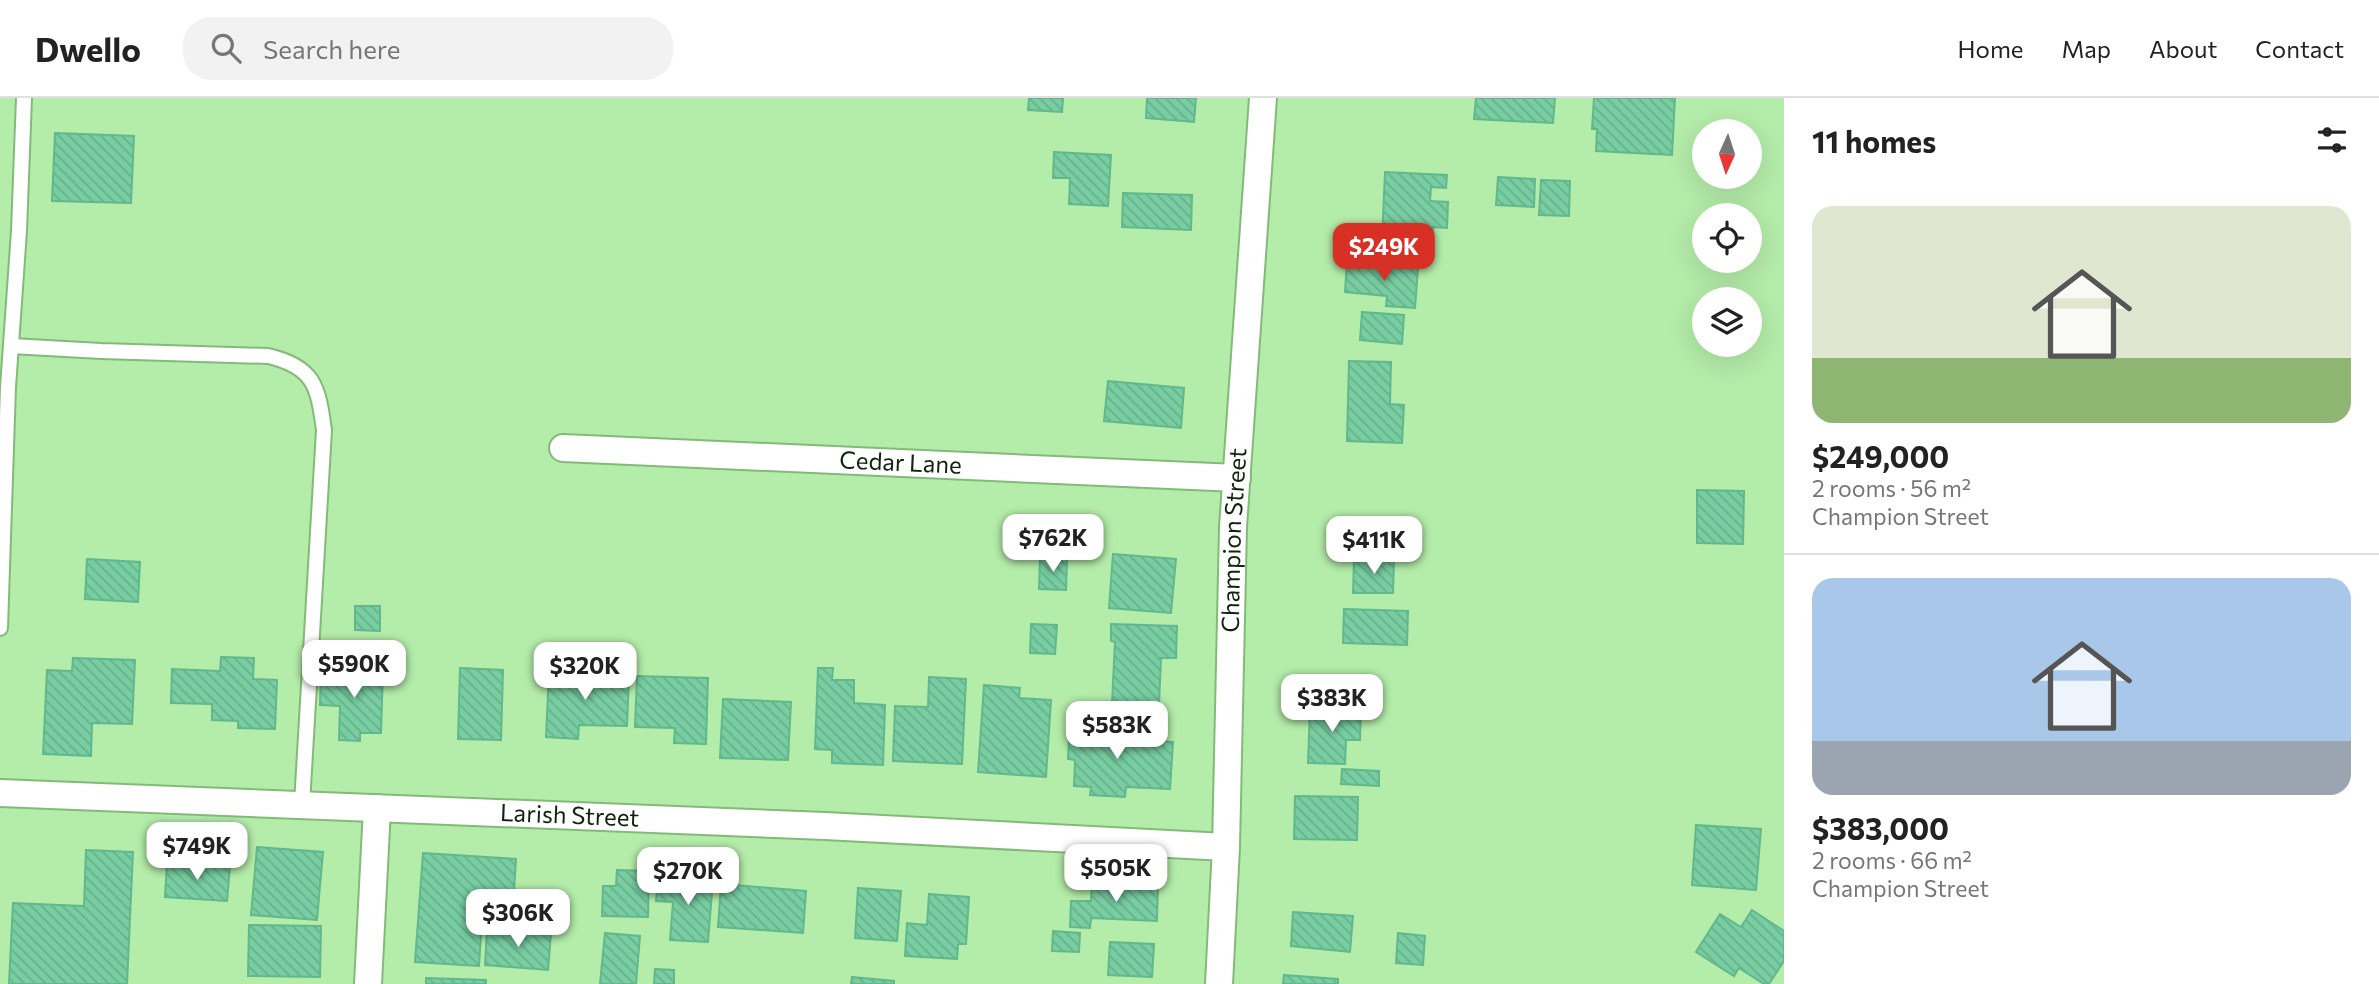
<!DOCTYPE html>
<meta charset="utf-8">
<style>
body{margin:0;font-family:Commissioner,sans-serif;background:#f2f2f2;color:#222;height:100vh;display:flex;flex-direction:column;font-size:26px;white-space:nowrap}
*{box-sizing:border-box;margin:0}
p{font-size:23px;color:#767676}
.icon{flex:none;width:38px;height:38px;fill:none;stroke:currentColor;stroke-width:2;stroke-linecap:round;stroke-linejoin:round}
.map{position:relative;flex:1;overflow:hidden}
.panel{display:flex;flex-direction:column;background:#fff;width:595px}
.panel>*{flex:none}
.needle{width:46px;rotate:183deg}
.fabs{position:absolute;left:1692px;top:21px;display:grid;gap:14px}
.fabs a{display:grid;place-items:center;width:70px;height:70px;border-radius:50%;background:#fff;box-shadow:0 7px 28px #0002;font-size:35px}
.price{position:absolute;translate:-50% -60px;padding:0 16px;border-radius:14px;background:#fff;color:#222;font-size:23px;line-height:46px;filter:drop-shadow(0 2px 4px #0008)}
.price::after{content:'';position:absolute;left:50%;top:42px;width:21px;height:16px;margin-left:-10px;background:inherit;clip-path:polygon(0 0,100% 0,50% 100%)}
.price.selected{background:#d93025;color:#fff}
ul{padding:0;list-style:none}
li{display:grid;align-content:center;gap:14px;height:371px;padding:0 28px}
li+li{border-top:2px solid #e0e0e0}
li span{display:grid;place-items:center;height:217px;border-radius:21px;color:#555}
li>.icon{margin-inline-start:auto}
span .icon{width:126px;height:126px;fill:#fffc;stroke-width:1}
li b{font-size:30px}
h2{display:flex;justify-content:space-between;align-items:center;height:84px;padding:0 28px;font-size:30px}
header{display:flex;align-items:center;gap:42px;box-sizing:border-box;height:98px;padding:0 35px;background:#fff;border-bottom:2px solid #e0e0e0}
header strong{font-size:33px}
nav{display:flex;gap:38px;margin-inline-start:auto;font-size:24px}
.search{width:490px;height:63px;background:#f2f2f2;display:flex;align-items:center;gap:18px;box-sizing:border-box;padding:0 24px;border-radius:28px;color:#767676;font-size:26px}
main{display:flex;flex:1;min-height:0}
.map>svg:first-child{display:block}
.building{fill:url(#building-back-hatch);stroke:#61b88c;stroke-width:2}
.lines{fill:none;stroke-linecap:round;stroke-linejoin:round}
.lane-casing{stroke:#84ba79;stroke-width:18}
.street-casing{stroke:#84ba79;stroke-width:30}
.lane{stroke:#fff;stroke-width:14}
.street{stroke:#fff;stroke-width:26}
.labels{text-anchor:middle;stroke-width:7;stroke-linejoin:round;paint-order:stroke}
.street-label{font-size:24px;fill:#0f240b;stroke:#c1f9b5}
</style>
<header>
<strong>Dwello</strong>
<div class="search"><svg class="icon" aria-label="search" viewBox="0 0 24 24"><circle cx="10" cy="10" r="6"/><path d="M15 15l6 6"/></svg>Search here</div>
<nav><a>Home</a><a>Map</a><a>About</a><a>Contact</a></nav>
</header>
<main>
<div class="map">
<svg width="1784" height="886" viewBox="0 0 1784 886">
<defs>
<pattern id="building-back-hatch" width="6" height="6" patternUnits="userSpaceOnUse" patternTransform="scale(1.75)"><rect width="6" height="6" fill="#78cea2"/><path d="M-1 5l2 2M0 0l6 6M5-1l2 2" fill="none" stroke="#67b18a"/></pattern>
</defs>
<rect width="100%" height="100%" fill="#b4eca9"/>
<g class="building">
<path d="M 1029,0 L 1063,0 L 1062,14 L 1028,12 Z"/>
<path d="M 1147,0 L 1196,0 L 1194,24 L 1146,20 Z"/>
<path d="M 1476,0 L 1555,0 L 1553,25 L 1474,21 Z"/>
<path d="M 1594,0 L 1675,0 L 1672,57 L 1596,53 L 1597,31 L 1592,31 Z"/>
<path d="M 55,35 L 134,38 L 131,105 L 52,103 Z"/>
<path d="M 1054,54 L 1111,57 L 1108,108 L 1069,106 L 1070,80 L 1053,80 Z"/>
<path d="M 1385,74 L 1447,77 L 1446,90 L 1431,89 L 1430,103 L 1448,104 L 1447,130 L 1433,129 L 1432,145 L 1382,142 Z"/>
<path d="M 1498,79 L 1535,81 L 1534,109 L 1496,107 Z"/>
<path d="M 1541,82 L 1570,83 L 1569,118 L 1539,117 Z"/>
<path d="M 1123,95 L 1192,97 L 1191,132 L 1122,129 Z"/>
<path d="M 1347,164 L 1418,170 L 1415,210 L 1386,208 L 1387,198 L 1345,194 Z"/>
<path d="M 1362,214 L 1404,217 L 1402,246 L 1360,242 Z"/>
<path d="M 1349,263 L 1391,264 L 1390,306 L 1404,307 L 1402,345 L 1347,343 Z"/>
<path d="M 1108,283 L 1184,290 L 1181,330 L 1104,323 Z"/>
<path d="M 1697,392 L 1744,393 L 1743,446 L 1697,445 Z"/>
<path d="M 1113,456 L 1176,461 L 1171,515 L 1109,510 Z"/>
<path d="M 1040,460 L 1067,461 L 1066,492 L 1039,491 Z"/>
<path d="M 87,461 L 140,464 L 138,504 L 85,501 Z"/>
<path d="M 1354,462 L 1394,462 L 1393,495 L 1353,495 Z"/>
<path d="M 355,508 L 380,508 L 380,533 L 355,532 Z"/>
<path d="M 1344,511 L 1408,513 L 1407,547 L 1343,545 Z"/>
<path d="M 1031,526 L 1057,527 L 1055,556 L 1030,555 Z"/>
<path d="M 1111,526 L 1177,528 L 1176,560 L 1161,560 L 1159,607 L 1112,605 L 1115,544 L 1111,543 Z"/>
<path d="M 221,559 L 254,560 L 253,581 L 277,582 L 275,631 L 238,630 L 238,623 L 212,622 L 212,606 L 171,605 L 172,571 L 220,573 Z"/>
<path d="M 73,560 L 135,562 L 132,626 L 92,625 L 91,658 L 43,656 L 47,572 L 72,573 Z"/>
<path d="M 321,570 L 383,572 L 381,635 L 360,635 L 360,643 L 339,642 L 340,608 L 320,607 Z"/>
<path d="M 460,570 L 503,572 L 501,642 L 458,641 Z"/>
<path d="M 818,570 L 833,570 L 832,582 L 854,582 L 854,605 L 885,607 L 883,667 L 832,665 L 832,652 L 815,651 Z"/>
<path d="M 549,574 L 629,577 L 627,628 L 579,627 L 578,641 L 546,639 Z"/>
<path d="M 637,578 L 708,580 L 706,646 L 674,645 L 675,630 L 635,629 Z"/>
<path d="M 929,579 L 966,581 L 962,666 L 893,663 L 895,608 L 928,609 Z"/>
<path d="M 984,587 L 1020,590 L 1019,600 L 1051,602 L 1046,679 L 978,674 Z"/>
<path d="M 723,601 L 791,604 L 788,662 L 720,660 Z"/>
<path d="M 1310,610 L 1361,612 L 1360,642 L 1346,642 L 1345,666 L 1308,665 Z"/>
<path d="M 1070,620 L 1098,622 L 1096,640 L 1173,644 L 1170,691 L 1126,689 L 1125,699 L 1090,697 L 1091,689 L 1074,688 L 1075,662 L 1068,661 Z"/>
<path d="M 1342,671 L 1379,673 L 1379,688 L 1341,686 Z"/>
<path d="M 1295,698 L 1358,699 L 1357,742 L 1294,741 Z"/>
<path d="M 1696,727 L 1761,731 L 1756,792 L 1692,787 Z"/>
<path d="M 257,749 L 323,754 L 317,822 L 251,817 Z"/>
<path d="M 86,752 L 133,754 L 127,886 L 9,886 L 13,805 L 84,808 Z"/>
<path d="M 423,755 L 516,761 L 513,809 L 483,807 L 479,868 L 415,864 Z"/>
<path d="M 167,765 L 230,769 L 227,803 L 165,799 Z"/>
<path d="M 617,772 L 649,773 L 648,819 L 602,818 L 603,788 L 616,788 Z"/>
<path d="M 658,778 L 713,782 L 708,844 L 670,842 L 673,804 L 656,803 Z"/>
<path d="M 1092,784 L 1158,787 L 1157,823 L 1091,820 L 1090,830 L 1070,829 L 1071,803 L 1091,803 Z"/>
<path d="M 721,786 L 806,793 L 803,835 L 718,829 Z"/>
<path d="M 858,790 L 901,793 L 897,843 L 855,840 Z"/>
<path d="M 929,796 L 969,799 L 966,846 L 958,846 L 957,861 L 905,858 L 907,825 L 927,827 Z"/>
<path d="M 1752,812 L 1784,833 L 1784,863 L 1769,886 L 1764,886 L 1739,870 L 1734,878 L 1696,854 L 1720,816 L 1741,829 Z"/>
<path d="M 1293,814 L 1353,818 L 1350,854 L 1291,848 Z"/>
<path d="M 249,827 L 321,828 L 320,879 L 248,878 Z"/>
<path d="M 487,831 L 551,836 L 548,872 L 485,867 Z"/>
<path d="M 1053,833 L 1080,835 L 1079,854 L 1052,853 Z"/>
<path d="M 605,835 L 640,838 L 636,886 L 600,886 Z"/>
<path d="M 1398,835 L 1425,838 L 1423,867 L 1396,865 Z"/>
<path d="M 1110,844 L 1154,846 L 1152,879 L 1108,877 Z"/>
<path d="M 655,871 L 674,872 L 674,886 L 654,886 Z"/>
<path d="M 1284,877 L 1338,881 L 1338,886 L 1283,886 Z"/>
<path d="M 852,879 L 894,883 L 894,886 L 851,886 Z"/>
<path d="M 426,880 L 486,882 L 486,886 L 426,886 Z"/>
</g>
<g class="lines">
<g class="lane-casing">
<g id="lane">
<path d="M 11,248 L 101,253 L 268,258 C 315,269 318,289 324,332 L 302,706"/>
<path d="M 0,530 L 8,289 L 19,133 L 24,0"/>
</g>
</g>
<g class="street-casing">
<g id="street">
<path id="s1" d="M 563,350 L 1237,380"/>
<path id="s2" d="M 0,695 L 825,728 L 1226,749"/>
<path d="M 368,886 L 377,710"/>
<path id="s3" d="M 1219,886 L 1226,749 L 1233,429 L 1263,0"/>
</g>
</g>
<use href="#lane" class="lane"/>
<use href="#street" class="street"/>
</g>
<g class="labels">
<g class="street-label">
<text dy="8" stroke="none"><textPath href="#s1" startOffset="338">Cedar Lane</textPath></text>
<text dy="8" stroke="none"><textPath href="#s3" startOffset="444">Champion Street</textPath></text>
<text dy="8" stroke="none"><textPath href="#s2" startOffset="570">Larish Street</textPath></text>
</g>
</g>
</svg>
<div class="fabs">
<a><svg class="needle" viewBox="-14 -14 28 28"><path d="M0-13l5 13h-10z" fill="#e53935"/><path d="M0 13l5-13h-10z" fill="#767676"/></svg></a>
<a><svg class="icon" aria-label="locate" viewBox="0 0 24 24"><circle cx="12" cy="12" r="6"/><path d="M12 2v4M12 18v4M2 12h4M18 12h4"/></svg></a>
<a><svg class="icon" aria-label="layers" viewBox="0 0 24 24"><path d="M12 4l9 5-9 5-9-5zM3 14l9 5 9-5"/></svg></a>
</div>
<b class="price selected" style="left:1384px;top:185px">$249K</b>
<b class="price" style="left:1053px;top:476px">$762K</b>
<b class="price" style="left:1374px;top:478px">$411K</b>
<b class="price" style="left:354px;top:602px">$590K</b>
<b class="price" style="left:585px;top:604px">$320K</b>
<b class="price" style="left:1332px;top:636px">$383K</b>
<b class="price" style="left:1117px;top:663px">$583K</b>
<b class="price" style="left:197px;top:784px">$749K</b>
<b class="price" style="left:1116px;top:806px">$505K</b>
<b class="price" style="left:688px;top:809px">$270K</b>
<b class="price" style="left:518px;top:851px">$306K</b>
</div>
<section class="panel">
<h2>11 homes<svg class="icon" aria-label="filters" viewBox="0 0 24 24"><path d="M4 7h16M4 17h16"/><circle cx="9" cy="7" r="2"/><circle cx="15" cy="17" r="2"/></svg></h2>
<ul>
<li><span style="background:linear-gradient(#dfe7d0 70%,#8fb573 0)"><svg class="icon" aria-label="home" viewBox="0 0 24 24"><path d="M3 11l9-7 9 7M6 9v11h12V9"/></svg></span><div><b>$249,000</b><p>2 rooms · 56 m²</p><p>Champion Street</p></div></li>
<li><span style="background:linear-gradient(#a9c7e8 75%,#9aa5b1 0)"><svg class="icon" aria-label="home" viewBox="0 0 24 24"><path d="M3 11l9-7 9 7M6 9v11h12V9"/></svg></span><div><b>$383,000</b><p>2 rooms · 66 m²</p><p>Champion Street</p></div></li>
</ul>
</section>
</main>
